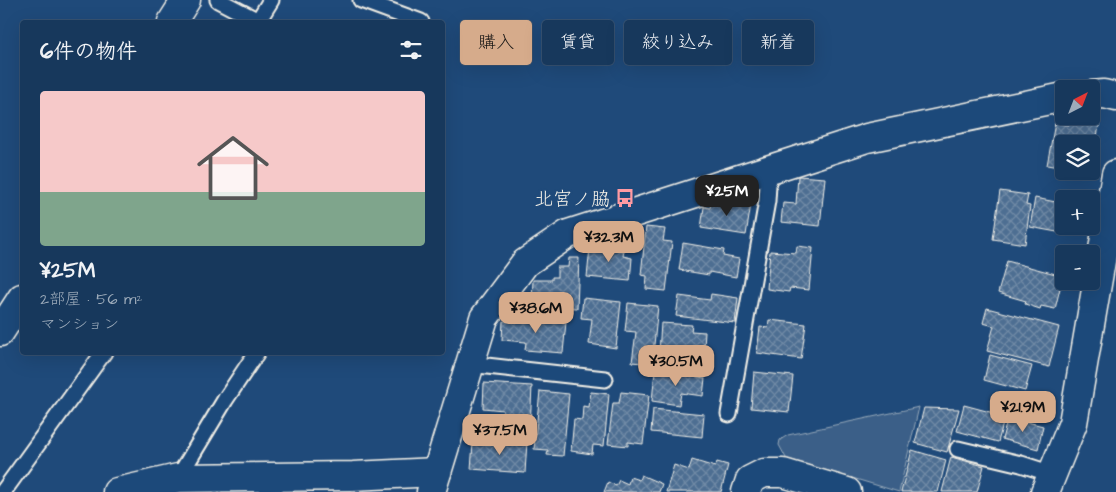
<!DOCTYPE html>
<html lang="ja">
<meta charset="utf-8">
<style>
body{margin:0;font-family:"Architects Daughter","Klee One",sans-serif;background:#203f62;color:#f1f3f6;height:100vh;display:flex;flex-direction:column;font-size:19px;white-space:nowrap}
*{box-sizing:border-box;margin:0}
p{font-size:16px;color:#9eacbb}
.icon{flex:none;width:28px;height:28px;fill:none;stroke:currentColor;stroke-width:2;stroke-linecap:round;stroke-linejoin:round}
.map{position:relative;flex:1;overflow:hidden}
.sheet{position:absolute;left:20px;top:20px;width:425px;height:335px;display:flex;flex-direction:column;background:#17385c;border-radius:5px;box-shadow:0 5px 20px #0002,0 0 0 1px #365272}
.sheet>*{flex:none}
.banner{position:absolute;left:460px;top:20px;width:475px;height:45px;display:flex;gap:10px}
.needle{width:32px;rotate:42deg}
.buttons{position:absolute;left:1055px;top:80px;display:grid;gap:10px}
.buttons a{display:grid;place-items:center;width:45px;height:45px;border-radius:5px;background:#17385c;box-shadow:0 5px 20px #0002,0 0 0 1px #365272;font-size:25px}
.price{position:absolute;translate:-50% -42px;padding:0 11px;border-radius:10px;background:#d6ab8b;color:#111;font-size:16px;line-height:32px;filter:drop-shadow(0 1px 2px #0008)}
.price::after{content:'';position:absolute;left:50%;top:30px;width:15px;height:11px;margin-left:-8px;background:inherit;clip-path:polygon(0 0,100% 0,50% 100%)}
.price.active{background:#222;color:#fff}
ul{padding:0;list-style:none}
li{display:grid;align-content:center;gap:10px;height:265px;padding:0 20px}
li span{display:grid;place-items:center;height:155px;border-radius:5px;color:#555}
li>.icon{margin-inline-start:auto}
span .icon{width:90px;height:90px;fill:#fffc;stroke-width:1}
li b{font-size:21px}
h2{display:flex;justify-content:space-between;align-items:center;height:60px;padding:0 20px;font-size:21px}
.chip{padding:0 18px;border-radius:5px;background:#17385c;box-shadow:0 5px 20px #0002,0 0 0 1px #365272;font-size:18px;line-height:45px}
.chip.active{background:#d6ab8b;color:#111}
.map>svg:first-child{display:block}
.park{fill:#3a5f88;stroke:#97a8b8}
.building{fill:url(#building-cross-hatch);stroke:#f4f1e8}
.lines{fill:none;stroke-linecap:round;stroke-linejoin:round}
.lane-casing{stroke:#f4f1e8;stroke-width:19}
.street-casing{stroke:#f4f1e8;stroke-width:31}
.lane{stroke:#1f4a7a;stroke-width:15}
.street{stroke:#1f4a7a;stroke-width:28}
.labels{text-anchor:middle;stroke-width:4.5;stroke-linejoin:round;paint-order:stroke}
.poi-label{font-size:19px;fill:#f4f1e8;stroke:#1f4a7a;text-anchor:end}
</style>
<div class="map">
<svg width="1116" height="492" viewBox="0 0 1116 492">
<defs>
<pattern id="building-cross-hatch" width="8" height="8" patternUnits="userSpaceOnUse" patternTransform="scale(1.25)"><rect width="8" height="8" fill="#4d6e92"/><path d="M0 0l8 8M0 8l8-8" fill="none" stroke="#708aa6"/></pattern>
</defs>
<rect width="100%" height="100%" fill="#1f4a7a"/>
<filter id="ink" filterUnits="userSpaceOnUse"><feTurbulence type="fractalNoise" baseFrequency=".02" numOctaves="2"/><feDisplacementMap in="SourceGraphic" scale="10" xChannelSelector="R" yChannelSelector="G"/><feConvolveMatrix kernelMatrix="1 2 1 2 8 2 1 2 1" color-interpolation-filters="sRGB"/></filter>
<g filter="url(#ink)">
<path class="park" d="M 919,407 L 899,492 L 786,458 L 779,445 L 780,440 L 788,435 Z"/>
<g class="building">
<path d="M 1071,116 L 1100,121 L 1091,168 L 1091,144 L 1064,144 L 1064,168 L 1047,165 L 1055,123 L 1069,125 Z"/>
<path d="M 798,176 L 825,178 L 820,226 L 781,222 L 783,203 L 796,204 Z"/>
<path d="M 1000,191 L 1028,195 L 1026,205 L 1030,206 L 1025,244 L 993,239 Z"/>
<path d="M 1063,196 L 1074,199 L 1064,199 L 1064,226 L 1075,226 L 1073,235 L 1030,227 L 1035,198 L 1061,203 Z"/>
<path d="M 725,200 L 751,204 L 746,235 L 701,228 L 704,207 L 710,208 L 711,203 L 724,205 Z"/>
<path d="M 646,227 L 665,229 L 663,241 L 672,242 L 666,291 L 646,289 L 647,276 L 641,275 Z"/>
<path d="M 600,242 L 618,244 L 617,250 L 624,251 L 623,256 L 632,258 L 630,281 L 587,277 L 590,248 L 599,249 Z"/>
<path d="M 683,243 L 724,250 L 723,256 L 739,259 L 736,277 L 709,272 L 709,275 L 679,270 Z"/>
<path d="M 797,246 L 813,248 L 809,290 L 790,288 L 789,292 L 767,289 L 770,251 L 796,253 Z"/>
<path d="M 569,258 L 579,258 L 577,308 L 554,307 L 554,302 L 532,301 L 533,280 L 552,280 L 552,277 L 557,277 L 557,267 L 568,267 Z"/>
<path d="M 1007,261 L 1063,276 L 1055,309 L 1041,306 L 1040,309 L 1025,304 L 1026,301 L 998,293 Z"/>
<path d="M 711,294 L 738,298 L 735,323 L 676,316 L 679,296 L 710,300 Z"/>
<path d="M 583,298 L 621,302 L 616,348 L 589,344 L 592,319 L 581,318 Z"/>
<path d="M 628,303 L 658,306 L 652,364 L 632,362 L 636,332 L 625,331 Z"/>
<path d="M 987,308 L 1059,327 L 1049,367 L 987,351 L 994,326 L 983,323 Z"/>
<path d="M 511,317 L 566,322 L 563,353 L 525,350 L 526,342 L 502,340 L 503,321 L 511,322 Z"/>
<path d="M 769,320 L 806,324 L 801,359 L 757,353 L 760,327 L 768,328 Z"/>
<path d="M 661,323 L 692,325 L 691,331 L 705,332 L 703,362 L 671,360 L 672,353 L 659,353 Z"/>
<path d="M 990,355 L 1032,366 L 1025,391 L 984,380 Z"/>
<path d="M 655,371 L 705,378 L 703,396 L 681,393 L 679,405 L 652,401 Z"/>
<path d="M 754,372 L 793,376 L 789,412 L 751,408 Z"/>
<path d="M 484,383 L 532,386 L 530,427 L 502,425 L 503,410 L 483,408 Z"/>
<path d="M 540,391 L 569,394 L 563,456 L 547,455 L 548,450 L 534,449 Z"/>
<path d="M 591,392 L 609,394 L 604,446 L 593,445 L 592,454 L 571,451 L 574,419 L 582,420 L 583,406 L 589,407 Z"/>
<path d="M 621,392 L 649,395 L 643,444 L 628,442 L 628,446 L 608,444 L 613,403 L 619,403 Z"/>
<path d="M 964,405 L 1005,416 L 998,442 L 957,431 Z"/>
<path d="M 924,408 L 959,409 L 947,452 L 915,443 Z"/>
<path d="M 653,409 L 704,414 L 702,437 L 651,432 Z"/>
<path d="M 1008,417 L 1043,426 L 1038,449 L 1002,439 Z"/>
<path d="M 496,439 L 527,441 L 525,473 L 471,469 L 473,443 L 496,445 Z"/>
<path d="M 912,450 L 946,460 L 938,492 L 901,492 Z"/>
<path d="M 951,457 L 984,466 L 977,492 L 942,492 Z"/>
<path d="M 692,460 L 715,467 L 717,462 L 728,465 L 721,492 L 666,492 L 674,465 L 689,470 Z"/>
<path d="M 641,475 L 662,484 L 659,492 L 604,492 L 608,482 L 616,486 L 619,480 L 628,484 L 630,477 L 639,480 Z"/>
</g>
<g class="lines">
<g class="lane-casing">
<g id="lane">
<path d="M 218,0 L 258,21 L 271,0"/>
<path d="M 361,0 L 421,22"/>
<path d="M 469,364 L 605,379"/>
<path d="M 729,414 L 767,201 L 769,169"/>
<path d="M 958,449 L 1021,464 L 1052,474"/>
<path d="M 178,478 L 225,400 L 257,352"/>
<path d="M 3,492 L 104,352"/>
</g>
</g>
<g class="street-casing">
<g id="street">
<path d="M 172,22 L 186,0"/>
<path d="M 1091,95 L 1104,94 L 1116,97"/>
<path d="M 0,332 L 22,298"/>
<path d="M 117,492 L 178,478 L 353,476 L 437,472"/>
<path d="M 431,492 L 484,318 L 525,263 L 568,234 L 867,138 L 1064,97"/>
<path d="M 746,492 L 750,480 L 764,473 L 783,473 L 847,492"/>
<path d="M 1045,492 L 1073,423 L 1116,174"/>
</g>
</g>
<use href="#lane" class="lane"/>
<use href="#street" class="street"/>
</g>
</g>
<defs>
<g id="bus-bare" transform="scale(1.5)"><path d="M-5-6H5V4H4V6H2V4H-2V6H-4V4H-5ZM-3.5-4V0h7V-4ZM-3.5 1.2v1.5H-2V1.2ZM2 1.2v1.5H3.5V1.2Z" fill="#ff9aa2" stroke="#1f4a7a" stroke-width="2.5" paint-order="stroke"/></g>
</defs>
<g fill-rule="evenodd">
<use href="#bus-bare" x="625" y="198"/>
</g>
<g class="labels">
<g class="poi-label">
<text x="610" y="205">北宮ノ脇</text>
</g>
</g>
</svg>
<div class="buttons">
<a><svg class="needle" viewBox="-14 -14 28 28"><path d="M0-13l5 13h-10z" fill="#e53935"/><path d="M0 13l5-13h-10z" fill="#9eacbb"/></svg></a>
<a><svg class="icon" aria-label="layers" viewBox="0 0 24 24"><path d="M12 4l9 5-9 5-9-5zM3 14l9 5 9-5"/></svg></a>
<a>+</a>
<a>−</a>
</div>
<b class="price active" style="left:727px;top:217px">¥25M</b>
<b class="price" style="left:609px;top:263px">¥32.3M</b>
<b class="price" style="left:536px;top:334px">¥38.6M</b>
<b class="price" style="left:676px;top:387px">¥30.5M</b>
<b class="price" style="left:1023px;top:433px">¥21.9M</b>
<b class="price" style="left:500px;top:456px">¥37.5M</b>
<div class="banner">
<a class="chip active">購入</a>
<a class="chip">賃貸</a>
<a class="chip">絞り込み</a>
<a class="chip">新着</a>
</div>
<section class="sheet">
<h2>6件の物件<svg class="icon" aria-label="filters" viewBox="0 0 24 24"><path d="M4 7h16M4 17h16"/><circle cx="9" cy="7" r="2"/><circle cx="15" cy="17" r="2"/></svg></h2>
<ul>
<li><span style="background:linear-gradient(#f6c9c9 65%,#7fa58c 0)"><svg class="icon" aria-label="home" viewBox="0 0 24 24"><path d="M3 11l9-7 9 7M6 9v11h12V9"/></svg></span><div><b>¥25M</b><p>2部屋 · 56 m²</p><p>マンション</p></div></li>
</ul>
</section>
</div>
